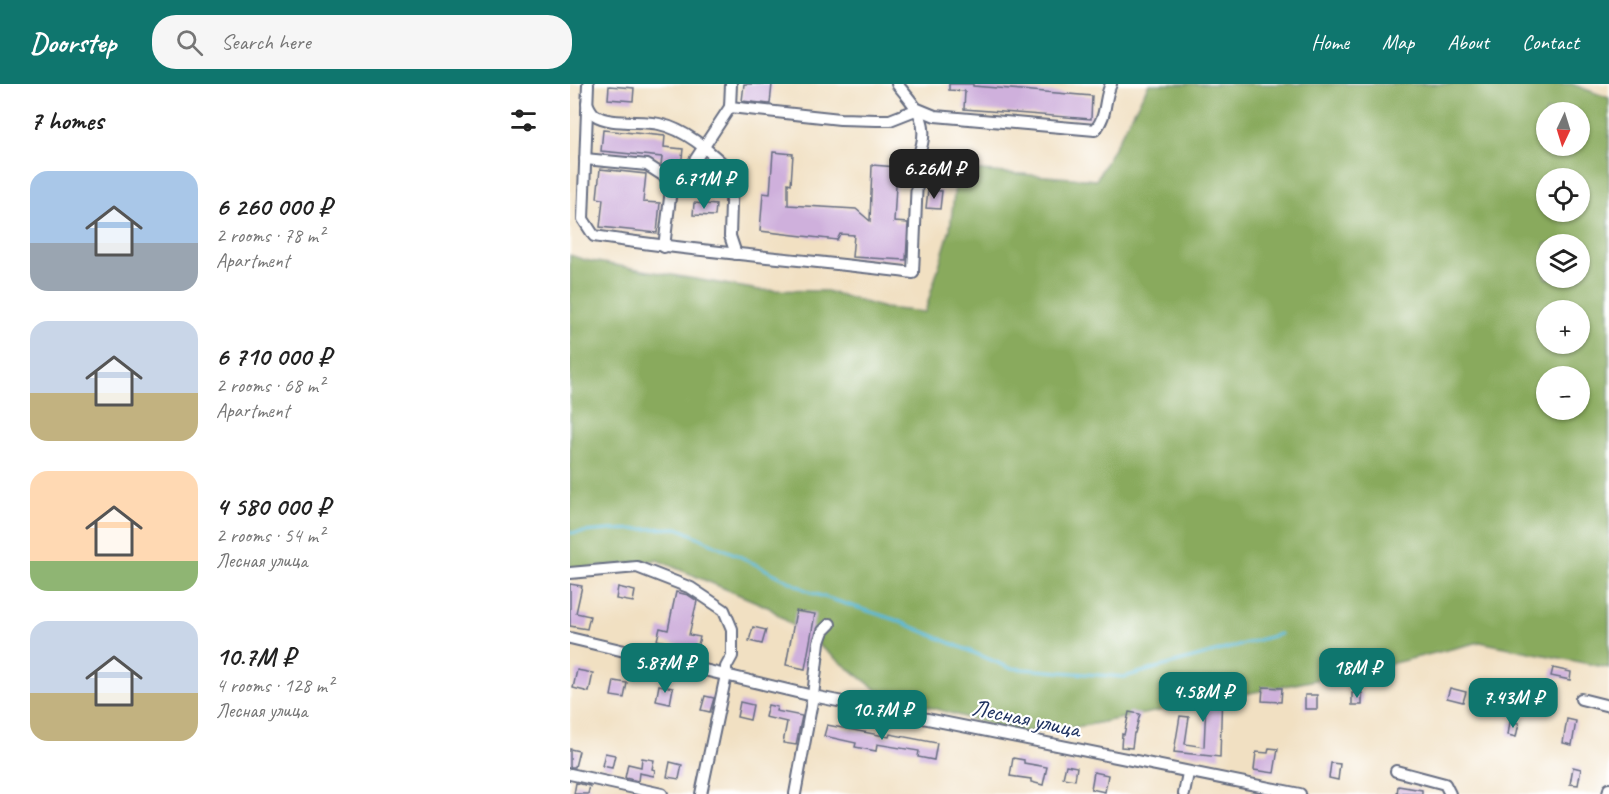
<!DOCTYPE html>
<meta charset="utf-8">
<style>
body{margin:0;font-family:Caveat,sans-serif;background:#f6f6f6;color:#222;height:100vh;display:flex;flex-direction:column;font-size:22px;white-space:nowrap}
*{box-sizing:border-box;margin:0}
p{font-size:20px;color:#767676}
.icon{flex:none;width:33px;height:33px;fill:none;stroke:currentColor;stroke-width:2;stroke-linecap:round;stroke-linejoin:round}
.map{position:relative;flex:1;overflow:hidden}
.sheet{display:flex;flex-direction:column;background:#fff;width:570px}
.sheet>*{flex:none}
.needle{width:39px;rotate:184deg}
.tools{position:absolute;left:966px;top:18px;display:grid;gap:12px}
.tools a{display:grid;place-items:center;width:54px;height:54px;border-radius:50%;background:#fff;box-shadow:0 2px 4px #0004;font-size:30px}
.price{position:absolute;translate:-50% -51px;padding:0 14px;border-radius:12px;background:#0f766e;color:#fff;font-size:20px;line-height:39px;filter:drop-shadow(0 2px 3px #0008)}
.price::after{content:'';position:absolute;left:50%;top:36px;width:18px;height:14px;margin-left:-9px;background:inherit;clip-path:polygon(0 0,100% 0,50% 100%)}
.price.current{background:#222;color:#fff}
ul{padding:0;list-style:none}
li{display:flex;align-items:center;gap:18px;height:150px;padding:0 30px}
li span{display:grid;place-items:center;flex:none;width:168px;height:120px;border-radius:18px;color:#555}
li>.icon{margin-inline-start:auto}
span .icon{width:72px;height:72px;fill:#fffc;stroke-width:1}
li b{font-size:26px}
h2{display:flex;justify-content:space-between;align-items:center;height:72px;padding:0 30px;font-size:26px}
header{display:flex;align-items:center;gap:36px;box-sizing:border-box;height:84px;padding:0 30px;background:#0f766e;color:#fff}
header strong{font-size:28px}
nav{display:flex;gap:33px;margin-inline-start:auto;font-size:21px}
.search{width:420px;height:54px;background:#f6f6f6;display:flex;align-items:center;gap:15px;box-sizing:border-box;padding:0 21px;border-radius:24px;color:#767676;font-size:22px}
main{display:flex;flex:1;min-height:0}
.map>svg:first-child{display:block}
.forest{fill:#89aa5d;stroke:#526c5e;stroke-width:1.5;fill-rule:evenodd}
.lines{fill:none;stroke-linecap:round;stroke-linejoin:round}
.stream{stroke:#57b8d6;stroke-width:3}
.building{fill:#cfb0dc}
.minor-casing{stroke:#666d81;stroke-width:14}
.minor{stroke:#fff;stroke-width:10}
.labels{text-anchor:middle;stroke-width:4.5;stroke-linejoin:round;paint-order:stroke}
.street-label{font-size:24px;fill:#1b2f5e;stroke:#fff}
</style>
<header>
<strong>Doorstep</strong>
<div class="search"><svg class="icon" aria-label="search" viewBox="0 0 24 24"><circle cx="10" cy="10" r="6"/><path d="M15 15l6 6"/></svg>Search here</div>
<nav><a>Home</a><a>Map</a><a>About</a><a>Contact</a></nav>
</header>
<main>
<section class="sheet">
<h2>7 homes<svg class="icon" aria-label="filters" viewBox="0 0 24 24"><path d="M4 7h16M4 17h16"/><circle cx="9" cy="7" r="2"/><circle cx="15" cy="17" r="2"/></svg></h2>
<ul>
<li><span style="background:linear-gradient(#a9c7e8 60%,#9aa5b1 0)"><svg class="icon" aria-label="home" viewBox="0 0 24 24"><path d="M3 11l9-7 9 7M6 9v11h12V9"/></svg></span><div><b>6 260 000 ₽</b><p>2 rooms · 78 m²</p><p>Apartment</p></div></li>
<li><span style="background:linear-gradient(#c9d6e8 60%,#c2b280 0)"><svg class="icon" aria-label="home" viewBox="0 0 24 24"><path d="M3 11l9-7 9 7M6 9v11h12V9"/></svg></span><div><b>6 710 000 ₽</b><p>2 rooms · 68 m²</p><p>Apartment</p></div></li>
<li><span style="background:linear-gradient(#ffd9b3 75%,#8fb573 0)"><svg class="icon" aria-label="home" viewBox="0 0 24 24"><path d="M3 11l9-7 9 7M6 9v11h12V9"/></svg></span><div><b>4 580 000 ₽</b><p>2 rooms · 54 m²</p><p>Лесная улица</p></div></li>
<li><span style="background:linear-gradient(#c9d6e8 60%,#c2b280 0)"><svg class="icon" aria-label="home" viewBox="0 0 24 24"><path d="M3 11l9-7 9 7M6 9v11h12V9"/></svg></span><div><b>10.7M ₽</b><p>4 rooms · 128 m²</p><p>Лесная улица</p></div></li>
</ul>
</section>
<div class="map">
<svg width="1039" height="710" viewBox="0 0 1039 710">
<rect width="100%" height="100%" fill="#fff"/>
<filter id="ink" filterUnits="userSpaceOnUse"><feTurbulence type="fractalNoise" baseFrequency=".0167" numOctaves="2"/><feDisplacementMap in="SourceGraphic" scale="12" xChannelSelector="R" yChannelSelector="G"/><feConvolveMatrix kernelMatrix="1 2 1 2 8 2 1 2 1" color-interpolation-filters="sRGB"/></filter>
<filter id="wash" filterUnits="userSpaceOnUse"><feTurbulence type="fractalNoise" baseFrequency=".008" numOctaves="4" result="noise"/><feDisplacementMap in="SourceGraphic" scale="24" xChannelSelector="R" yChannelSelector="G"/><feGaussianBlur stdDeviation="1.35" result="paint"/><feColorMatrix in="noise" values="0 0 0 0 0 0 0 0 0 0 0 0 0 0 0 0 0 1.4 0 .05"/><feComposite in="paint" operator="in"/></filter>
<g filter="url(#wash)">
<rect width="100%" height="100%" fill="#f1e0c2"/>
<path class="forest" d="M 579,0 L 1002,0 L 1039,14 L 1039,584 L 910,558 L 791,587 L 508,643 L 445,648 L 311,609 L 198,523 L 87,476 L 0,486 L 0,171 L 15,176 L 189,206 L 257,207 L 314,224 L 355,228 L 380,145 L 387,85 L 526,96 ZM 976,28 L 1010,28 L 1010,62 L 976,62 ZM 976,94 L 1010,94 L 1010,128 L 976,128 ZM 976,160 L 1010,160 L 1010,194 L 976,194 ZM 976,226 L 1010,226 L 1010,260 L 976,260 ZM 976,292 L 1010,292 L 1010,326 L 976,326 Z"/>
<g class="lines">
<path class="stream" d="M 0,449 L 39,446 L 108,444 L 169,472 L 242,509 L 326,536 L 440,584 L 554,593 L 710,550"/>
</g>
<g id="blocks">
<g class="building">
<path d="M 174,0 L 202,0 L 200,20 L 172,17 Z"/>
<path d="M 379,0 L 403,0 L 403,2 L 522,12 L 521,35 L 394,25 L 395,7 L 379,6 Z"/>
<path d="M 39,2 L 64,4 L 63,17 L 38,15 Z"/>
<path d="M 33,46 L 95,52 L 94,63 L 113,65 L 111,83 L 109,87 L 99,86 L 91,81 L 92,73 L 31,67 Z"/>
<path d="M 203,68 L 223,70 L 221,100 L 218,99 L 218,121 L 286,125 L 300,137 L 302,81 L 327,83 L 324,138 L 338,139 L 336,176 L 282,173 L 284,151 L 270,150 L 267,156 L 190,147 L 193,109 L 200,110 Z"/>
<path d="M 30,85 L 76,90 L 73,118 L 90,119 L 87,149 L 30,143 L 33,115 L 27,114 Z"/>
<path d="M 358,106 L 372,107 L 370,125 L 356,124 Z"/>
<path d="M 124,119 L 146,121 L 145,132 L 123,131 Z"/>
<path d="M 0,500 L 12,502 L 6,529 L 20,532 L 17,545 L 0,542 Z"/>
<path d="M 48,503 L 65,507 L 63,518 L 46,515 Z"/>
<path d="M 106,508 L 118,511 L 127,517 L 119,551 L 130,553 L 127,565 L 87,556 L 90,544 L 98,546 Z"/>
<path d="M 226,527 L 245,530 L 235,585 L 216,581 Z"/>
<path d="M 183,543 L 196,546 L 192,560 L 179,557 Z"/>
<path d="M 983,584 L 1001,588 L 1000,596 L 981,592 Z"/>
<path d="M 7,586 L 23,589 L 19,608 L 3,604 Z"/>
<path d="M 44,597 L 57,599 L 54,614 L 41,612 Z"/>
<path d="M 89,601 L 103,604 L 100,620 L 86,617 Z"/>
<path d="M 693,603 L 712,604 L 711,618 L 692,617 Z"/>
<path d="M 636,604 L 652,605 L 650,673 L 604,668 L 610,632 L 619,633 L 615,660 L 634,663 L 636,618 L 613,617 L 613,605 L 636,606 Z"/>
<path d="M 880,604 L 896,608 L 893,618 L 877,614 Z"/>
<rect x="782" y="609" width="10" height="12"/>
<rect x="735" y="611" width="12" height="14"/>
<path d="M 135,612 L 144,614 L 140,628 L 131,626 Z"/>
<path d="M 170,618 L 183,621 L 180,636 L 167,633 Z"/>
<path d="M 198,621 L 207,623 L 206,627 L 232,632 L 226,661 L 213,659 L 217,638 L 195,633 Z"/>
<path d="M 559,628 L 570,630 L 565,649 L 564,649 L 562,664 L 551,663 L 552,650 L 554,651 Z"/>
<path d="M 997,635 L 1006,637 L 1002,661 L 993,659 Z"/>
<path d="M 940,638 L 949,639 L 946,653 L 938,651 Z"/>
<path d="M 257,641 L 319,653 L 320,650 L 367,659 L 364,676 L 348,673 L 349,667 L 307,660 L 306,667 L 285,663 L 286,659 L 254,652 Z"/>
<path d="M 699,664 L 708,665 L 704,689 L 684,686 L 686,668 L 698,669 Z"/>
<path d="M 0,665 L 9,667 L 5,683 L 0,683 Z"/>
<path d="M 35,669 L 45,671 L 42,684 L 32,682 Z"/>
<path d="M 72,674 L 84,676 L 82,685 L 85,686 L 84,692 L 69,689 L 68,697 L 55,694 L 58,680 L 71,683 Z"/>
<path d="M 443,674 L 454,676 L 454,679 L 477,683 L 473,701 L 461,698 L 461,695 L 440,692 Z"/>
<path d="M 100,678 L 112,681 L 109,695 L 97,693 Z"/>
<path d="M 761,679 L 770,680 L 768,696 L 759,694 Z"/>
<path d="M 496,681 L 507,683 L 505,696 L 493,694 Z"/>
<path d="M 1003,683 L 1011,685 L 1008,701 L 1000,700 Z"/>
<path d="M 524,688 L 538,691 L 535,708 L 521,705 Z"/>
<path d="M 6,699 L 20,702 L 18,710 L 4,710 Z"/>
<path d="M 828,702 L 852,706 L 852,710 L 827,710 Z"/>
</g>
</g>
</g>
<g filter="url(#ink)">
<use href="#blocks" fill-opacity="0" stroke="#666d81" stroke-width="1.5"/>
<g class="lines">
<g class="minor-casing">
<g id="minor">
<path d="M 18,0 L 13,135 L 24,152 C 130,169 237,175 343,189 L 348,72 C 362,39 347,24 327,0"/>
<path d="M 17,19 C 19,23 21,28 25,31 C 39,41 71,36 89,40 C 118,46 141,69 162,88 L 160,152 L 166,170"/>
<path d="M 160,23 L 270,35 L 307,36 L 320,36 L 348,25 L 365,32 L 525,46 C 538,31 533,17 541,0"/>
<path d="M 15,75 L 77,81 L 102,97"/>
<path d="M 94,163 L 102,97 L 112,96 L 160,23 L 161,0"/>
<path d="M 0,489 L 67,483 L 121,504 L 154,526 L 162,545 L 162,572 L 156,583 L 156,591 L 131,710"/>
<path d="M 0,554 L 243,612 L 730,710"/>
<path d="M 1011,615 L 1039,622"/>
<path d="M 826,687 L 875,700 L 880,710"/>
<path d="M 0,690 L 92,710"/>
<path d="M 225,710 L 243,612 L 249,558 L 253,547 L 260,540"/>
<path d="M 614,710 L 618,689"/>
<path d="M 1038,710 L 1039,705"/>
</g>
</g>
<use href="#minor" class="minor"/>
</g>
</g>
<g class="labels">
<g class="street-label">
<text transform="translate(456 634) rotate(12)" y="8">Лесная улица</text>
</g>
</g>
</svg>
<div class="tools">
<a><svg class="needle" viewBox="-14 -14 28 28"><path d="M0-13l5 13h-10z" fill="#e53935"/><path d="M0 13l5-13h-10z" fill="#767676"/></svg></a>
<a><svg class="icon" aria-label="locate" viewBox="0 0 24 24"><circle cx="12" cy="12" r="6"/><path d="M12 2v4M12 18v4M2 12h4M18 12h4"/></svg></a>
<a><svg class="icon" aria-label="layers" viewBox="0 0 24 24"><path d="M12 4l9 5-9 5-9-5zM3 14l9 5 9-5"/></svg></a>
<a>+</a>
<a>−</a>
</div>
<b class="price current" style="left:364px;top:116px">6.26M ₽</b>
<b class="price" style="left:134px;top:126px">6.71M ₽</b>
<b class="price" style="left:95px;top:610px">5.87M ₽</b>
<b class="price" style="left:787px;top:615px">18M ₽</b>
<b class="price" style="left:633px;top:639px">4.58M ₽</b>
<b class="price" style="left:943px;top:645px">7.43M ₽</b>
<b class="price" style="left:312px;top:657px">10.7M ₽</b>
</div>
</main>
